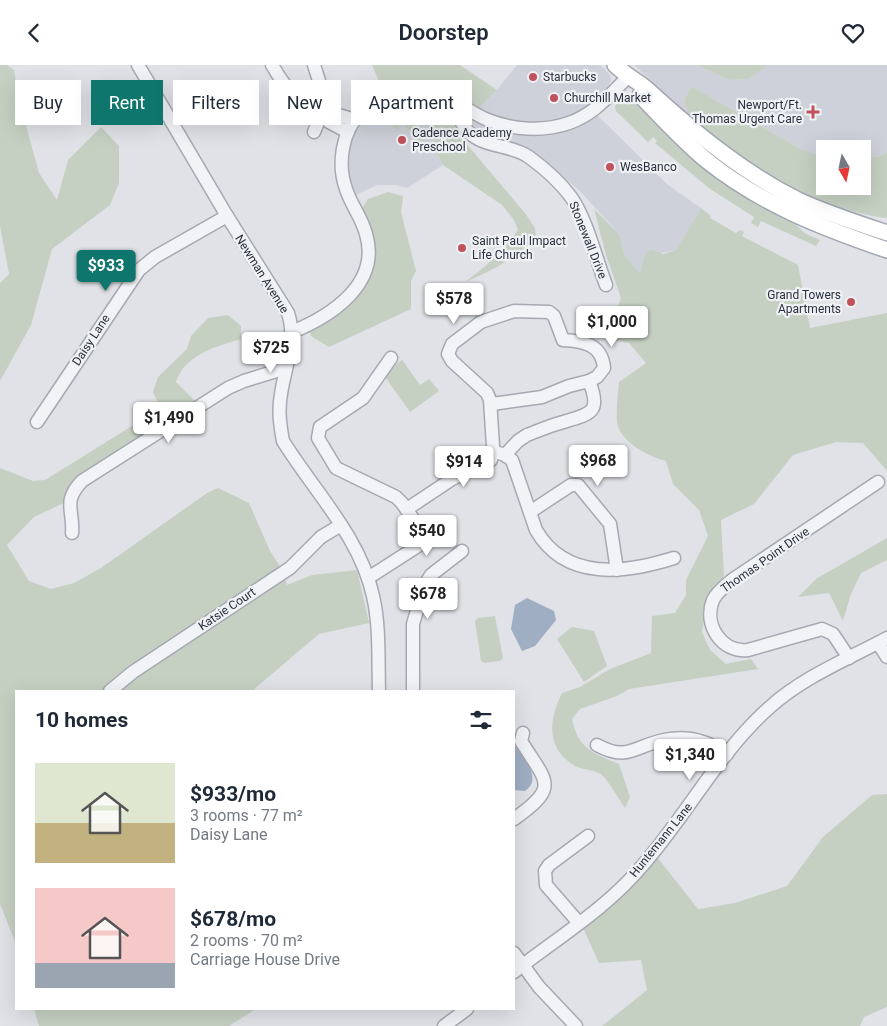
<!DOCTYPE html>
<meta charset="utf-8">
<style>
body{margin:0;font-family:Roboto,sans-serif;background:#f2f2f3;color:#1f2937;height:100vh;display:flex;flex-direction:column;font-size:19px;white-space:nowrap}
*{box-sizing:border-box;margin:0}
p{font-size:16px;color:#747a83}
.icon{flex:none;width:28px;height:28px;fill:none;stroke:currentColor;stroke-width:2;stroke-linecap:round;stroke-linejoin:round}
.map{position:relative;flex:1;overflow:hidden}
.details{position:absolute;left:15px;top:625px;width:500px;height:320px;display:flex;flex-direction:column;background:#fff;border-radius:0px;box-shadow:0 5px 20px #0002}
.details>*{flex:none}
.hud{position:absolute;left:15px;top:15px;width:500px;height:45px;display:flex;gap:10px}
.needle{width:32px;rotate:171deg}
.tools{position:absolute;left:816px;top:75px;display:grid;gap:10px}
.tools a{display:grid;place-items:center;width:55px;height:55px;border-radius:0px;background:#fff;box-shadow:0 5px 20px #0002;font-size:25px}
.price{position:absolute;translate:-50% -42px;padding:0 11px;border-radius:5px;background:#fff;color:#222;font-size:16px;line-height:32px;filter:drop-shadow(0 1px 2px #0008)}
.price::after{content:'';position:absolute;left:50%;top:30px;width:15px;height:11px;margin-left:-8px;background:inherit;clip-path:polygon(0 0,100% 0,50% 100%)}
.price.current{background:#0f766e;color:#fff}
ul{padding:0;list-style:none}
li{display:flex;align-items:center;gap:15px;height:125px;padding:0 20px}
li span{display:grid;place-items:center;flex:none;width:140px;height:100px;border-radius:0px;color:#555}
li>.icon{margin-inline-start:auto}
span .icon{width:60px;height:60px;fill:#fffc;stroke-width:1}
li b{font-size:21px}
h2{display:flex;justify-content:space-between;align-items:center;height:60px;padding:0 20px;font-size:21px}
.chip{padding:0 18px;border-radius:0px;background:#fff;box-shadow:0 5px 20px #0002;font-size:18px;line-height:45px}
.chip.current{background:#0f766e;color:#fff}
header{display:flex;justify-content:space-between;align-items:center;height:65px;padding:0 20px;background:#fff;font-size:22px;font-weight:600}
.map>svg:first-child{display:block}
.built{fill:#ced1d9}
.green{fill:#c5d0c2}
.water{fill:#9faec3}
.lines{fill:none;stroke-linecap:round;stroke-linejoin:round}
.minor-casing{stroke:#a6a9b1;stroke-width:15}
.major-casing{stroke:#a1a6b2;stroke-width:18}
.minor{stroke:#f2f3f6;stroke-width:12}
.major{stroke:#fff;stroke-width:15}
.poi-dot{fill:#bf525b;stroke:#eff1f5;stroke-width:2}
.labels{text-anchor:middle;stroke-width:4.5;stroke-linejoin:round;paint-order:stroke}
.poi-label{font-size:12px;fill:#2a303d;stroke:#eff1f5;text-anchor:start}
.street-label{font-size:12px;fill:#2a303d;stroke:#eff1f5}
</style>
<header><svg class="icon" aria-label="back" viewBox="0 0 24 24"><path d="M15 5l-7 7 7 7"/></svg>Doorstep<svg class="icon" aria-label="heart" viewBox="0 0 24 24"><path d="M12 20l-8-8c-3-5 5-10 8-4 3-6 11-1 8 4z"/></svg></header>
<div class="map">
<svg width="887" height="961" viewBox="0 0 887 961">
<rect width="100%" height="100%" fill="#e0e2e7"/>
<g class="built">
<path d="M 517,0 L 600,0 L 610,10 L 611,16 L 604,30 L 589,42 L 668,120 L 701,143 L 676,185 L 644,191 L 640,208 L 624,189 L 620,170 L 579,125 L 539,93 L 495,76 L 473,66 L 466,60 L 468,54 L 497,25 Z"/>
<path d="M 634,0 L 697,0 L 729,15 L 749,14 L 768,0 L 887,0 L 887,87 L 880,91 L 863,94 L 862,84 L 825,84 L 825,93 L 821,93 L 801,84 L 691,21 L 684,36 L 691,53 Z"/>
<path d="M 396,33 L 406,43 L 420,52 L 435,70 L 435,85 L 443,100 L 407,123 L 396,120 L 377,120 L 354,131 L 347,104 L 347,87 L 353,69 L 367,49 Z"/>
</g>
<g class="green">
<path d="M 0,0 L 7,0 L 14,5 L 19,35 L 39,108 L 57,135 L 68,95 L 101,62 L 119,81 L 119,118 L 110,140 L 52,184 L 31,260 L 0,316 L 0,218 L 9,209 L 0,161 Z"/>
<path d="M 372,0 L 460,0 L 497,25 L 479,43 C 447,19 422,9 382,23 Z"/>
<path d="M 697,0 L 768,0 L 749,14 L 729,15 Z"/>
<path d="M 691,21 L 801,84 L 825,93 L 825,121 L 862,121 L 863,94 L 880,91 L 887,87 L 887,153 C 825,146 764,110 716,72 C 708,66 697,60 691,53 C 688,49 686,41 684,36 Z"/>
<path d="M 628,29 L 632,31 L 696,95 L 767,143 L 793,157 L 806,169 L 820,175 L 816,181 L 761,156 L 758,162 L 751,158 L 754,152 L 710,124 L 655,78 L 657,76 L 653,72 L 648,77 L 616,46 L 615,41 L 621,33 Z"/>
<path d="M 420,30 L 437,33 L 453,41 L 459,70 L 525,148 L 535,163 L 536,173 C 513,194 494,205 465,217 C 486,202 503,186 518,165 L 514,155 L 502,140 L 443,100 L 435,85 L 435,70 L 420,52 L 406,43 L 396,33 Z"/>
<path d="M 399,50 C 411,50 423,64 426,75 L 418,77 L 404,59 L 396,65 L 390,57 Z"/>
<path d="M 388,127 L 403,131 L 401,147 L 416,206 L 411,216 L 411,244 L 329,282 L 311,271 L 309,265 L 335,252 L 355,236 L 366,215 L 372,170 L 362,143 L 368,134 Z"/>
<path d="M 701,143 L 711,151 L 710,153 L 736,168 L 740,165 L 744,167 L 742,171 L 798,200 L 810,263 L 887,248 L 887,406 L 863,378 L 836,377 L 793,390 L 754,439 L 721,455 L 724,511 L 707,537 L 702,567 L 710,585 L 726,599 L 751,594 L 758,604 L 629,624 L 617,631 L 580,644 L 572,654 C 578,684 593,688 619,699 L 630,732 L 625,743 C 618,733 611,720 603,711 C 597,705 585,705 577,702 C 546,686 548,656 562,628 L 580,622 L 610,604 L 651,588 L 652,551 L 675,548 L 686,530 L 686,515 L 708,471 L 699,445 L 673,419 L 666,396 C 649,392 618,376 617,356 C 616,344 618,330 619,317 L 646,298 L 629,278 L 613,275 L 602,263 L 613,253 L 621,233 L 606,190 L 594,144 L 620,170 L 624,189 L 640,208 L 644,191 L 650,184 L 663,189 L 676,185 Z"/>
<path d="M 228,250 L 241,261 L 241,274 C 217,281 184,290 176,317 L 198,339 L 115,392 L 66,437 L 34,452 L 7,480 L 29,516 L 51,524 L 74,518 L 101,503 L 207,428 L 218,423 L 249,438 L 270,486 L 281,503 L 287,520 L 312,510 L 357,505 L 369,558 L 319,569 L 252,626 L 16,626 L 16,879 L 0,839 L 0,403 L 33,416 L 45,415 L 156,346 L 157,336 L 153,327 L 158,312 L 187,284 L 191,271 L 208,253 Z"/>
<path d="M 402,295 L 420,320 L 429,314 L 439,326 L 410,347 L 383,309 Z"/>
<path d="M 887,473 L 887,495 L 861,508 L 851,529 L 843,556 L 829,528 L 798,532 L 816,514 Z"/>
<path d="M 495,551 L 503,593 L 500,596 L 484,598 L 481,596 L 475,556 L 478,553 Z"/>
<path d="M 572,562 L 594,566 L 607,601 L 584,617 L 557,574 Z"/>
<path d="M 887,729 L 887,942 L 864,952 L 860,961 L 602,961 L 647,925 L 641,895 L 599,898 L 583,863 L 628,826 L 657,792 L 698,844 L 735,838 L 787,821 L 823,772 L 872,730 Z"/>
<path d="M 34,944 L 256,944 L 229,961 L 39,961 Z"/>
</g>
<g class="water">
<path d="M 527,533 L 554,546 L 556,555 L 535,581 L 522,586 L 511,564 L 515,540 Z"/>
<path d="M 514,680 C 524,692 543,714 525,726 L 514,725 Z"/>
</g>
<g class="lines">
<g class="minor-casing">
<g id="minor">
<path d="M 138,0 L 227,151 L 288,248 C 297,275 285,302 281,329 C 278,346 280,360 283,376 C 314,426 360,472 373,531 C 380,561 378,595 379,626"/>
<path d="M 272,0 C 287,26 297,37 325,50 L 332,48 L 355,55"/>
<path d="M 462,41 L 461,56 C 474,85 508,77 529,92 C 544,103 560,117 571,132 C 587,155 596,194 606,220"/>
<path d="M 325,50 L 329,57 L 348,67"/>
<path d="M 314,67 L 326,38 L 314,0"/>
<path d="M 292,267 C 331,251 381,219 366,169 C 362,153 351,140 346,124 C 337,99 342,66 361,47 C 382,26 418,18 445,31 C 460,38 473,49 488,55 C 513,65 543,67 569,58 C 595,49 609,30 628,12"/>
<path d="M 492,339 L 542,332 L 569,321 L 589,316 C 603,350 588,349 560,358 C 549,361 538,366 527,370 L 518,376 L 505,390"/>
<path d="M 37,357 L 139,205 L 155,192 L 227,151"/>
<path d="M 493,387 L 503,389 L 512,395 L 536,465 C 566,517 626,508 674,493"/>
<path d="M 407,444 L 452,414 L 491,395 L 493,381 L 490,335 L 487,328 L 452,296 L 448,289 L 452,279 L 481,257 L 514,246 L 549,247 L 554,251 L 563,275 C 583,276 602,279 604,303 L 597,312 L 589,316"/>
<path d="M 530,447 L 571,420 L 578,420 L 610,459 L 617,505"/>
<path d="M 72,468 C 74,445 62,437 82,416 L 228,323 L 244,316 L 286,303"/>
<path d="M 368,513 L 421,479 L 424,473 L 422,467 L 402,438 L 396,432 L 336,403 L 318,373 L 320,362 L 363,333 L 391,293"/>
<path d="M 878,578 L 887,592"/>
<path d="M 849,593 L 833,569 L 822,564 L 748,585 C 722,588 703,560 713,535 C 717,527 725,521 732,515 L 878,417"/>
<path d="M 110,626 L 133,607 L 290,503 L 321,472 L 341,460"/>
<path d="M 413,626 L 413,559 L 424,521 L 431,510 L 462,486"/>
<path d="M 597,680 C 628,697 634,681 664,675 C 687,670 708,676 727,689"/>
<path d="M 514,754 C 561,721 546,717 521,676 L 523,668"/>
<path d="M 579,858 L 546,820 L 545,806 L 549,800 L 588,771"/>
<path d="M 514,888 L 539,922 L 576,961"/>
<path d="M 514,907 C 557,873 606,844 642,801 C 687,750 719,687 770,642 C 803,612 848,594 887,573"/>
<path d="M 444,961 L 467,944"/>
</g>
</g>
<g class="major-casing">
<g id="major">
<path d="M 615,0 C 625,10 638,16 648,25 C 694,67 742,107 798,135 C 826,148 857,158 887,168"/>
<path d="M 640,30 C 661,52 682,75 706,95 C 761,139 820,162 887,185"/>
</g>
</g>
<use href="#minor" class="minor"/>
<use href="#major" class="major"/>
</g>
<g class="poi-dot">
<circle cx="533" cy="12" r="5"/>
<circle cx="554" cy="33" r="5"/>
<path d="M810.5 39.5h5v5h5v5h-5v5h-5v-5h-5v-5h5z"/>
<circle cx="402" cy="75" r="5"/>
<circle cx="610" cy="102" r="5"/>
<circle cx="462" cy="183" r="5"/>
<circle cx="851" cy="237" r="5"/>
</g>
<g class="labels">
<g class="poi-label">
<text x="543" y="16">Starbucks</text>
<text x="564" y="37">Churchill Market</text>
<text x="802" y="44" text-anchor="end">Newport/Ft.<tspan x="802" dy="14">Thomas Urgent Care</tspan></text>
<text x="412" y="72">Cadence Academy<tspan x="412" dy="14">Preschool</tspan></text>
<text x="620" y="106">WesBanco</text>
<text x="472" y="180">Saint Paul Impact<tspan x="472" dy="14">Life Church</tspan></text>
<text x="841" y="234" text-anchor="end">Grand Towers<tspan x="841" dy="14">Apartments</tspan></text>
</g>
<g class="street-label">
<text transform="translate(588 175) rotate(68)" y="4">Stonewall Drive</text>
<text transform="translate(262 209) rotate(58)" y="4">Newman Avenue</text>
<text transform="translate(91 275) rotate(-57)" y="4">Daisy Lane</text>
<text transform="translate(765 495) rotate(-35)" y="4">Thomas Point Drive</text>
<text transform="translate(227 544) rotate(-34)" y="4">Katsie Court</text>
<text transform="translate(661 775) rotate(-51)" y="4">Huntemann Lane</text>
</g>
</g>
</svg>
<div class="tools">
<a><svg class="needle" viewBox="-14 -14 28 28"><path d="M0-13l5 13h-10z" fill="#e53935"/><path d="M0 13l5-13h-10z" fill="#747a83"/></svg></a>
</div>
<b class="price current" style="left:106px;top:227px">$933</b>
<b class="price" style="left:454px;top:260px">$578</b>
<b class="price" style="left:612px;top:283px">$1,000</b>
<b class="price" style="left:271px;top:309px">$725</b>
<b class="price" style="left:169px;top:379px">$1,490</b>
<b class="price" style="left:598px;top:422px">$968</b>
<b class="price" style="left:464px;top:423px">$914</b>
<b class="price" style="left:427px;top:492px">$540</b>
<b class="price" style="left:428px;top:555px">$678</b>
<b class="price" style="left:690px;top:716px">$1,340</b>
<div class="hud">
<a class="chip">Buy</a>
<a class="chip current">Rent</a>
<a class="chip">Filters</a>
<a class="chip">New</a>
<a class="chip">Apartment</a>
</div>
<section class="details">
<h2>10 homes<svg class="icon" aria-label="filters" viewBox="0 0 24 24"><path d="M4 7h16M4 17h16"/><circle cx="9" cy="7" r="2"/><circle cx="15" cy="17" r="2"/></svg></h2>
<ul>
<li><span style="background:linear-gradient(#dfe7d0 60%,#c2b280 0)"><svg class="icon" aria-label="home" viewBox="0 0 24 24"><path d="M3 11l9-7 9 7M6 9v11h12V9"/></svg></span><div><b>$933/mo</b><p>3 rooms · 77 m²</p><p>Daisy Lane</p></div></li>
<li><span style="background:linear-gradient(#f6c9c9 75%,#9aa5b1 0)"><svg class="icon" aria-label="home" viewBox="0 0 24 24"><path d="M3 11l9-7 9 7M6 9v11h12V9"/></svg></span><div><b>$678/mo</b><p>2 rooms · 70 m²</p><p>Carriage House Drive</p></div></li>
</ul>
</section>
</div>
